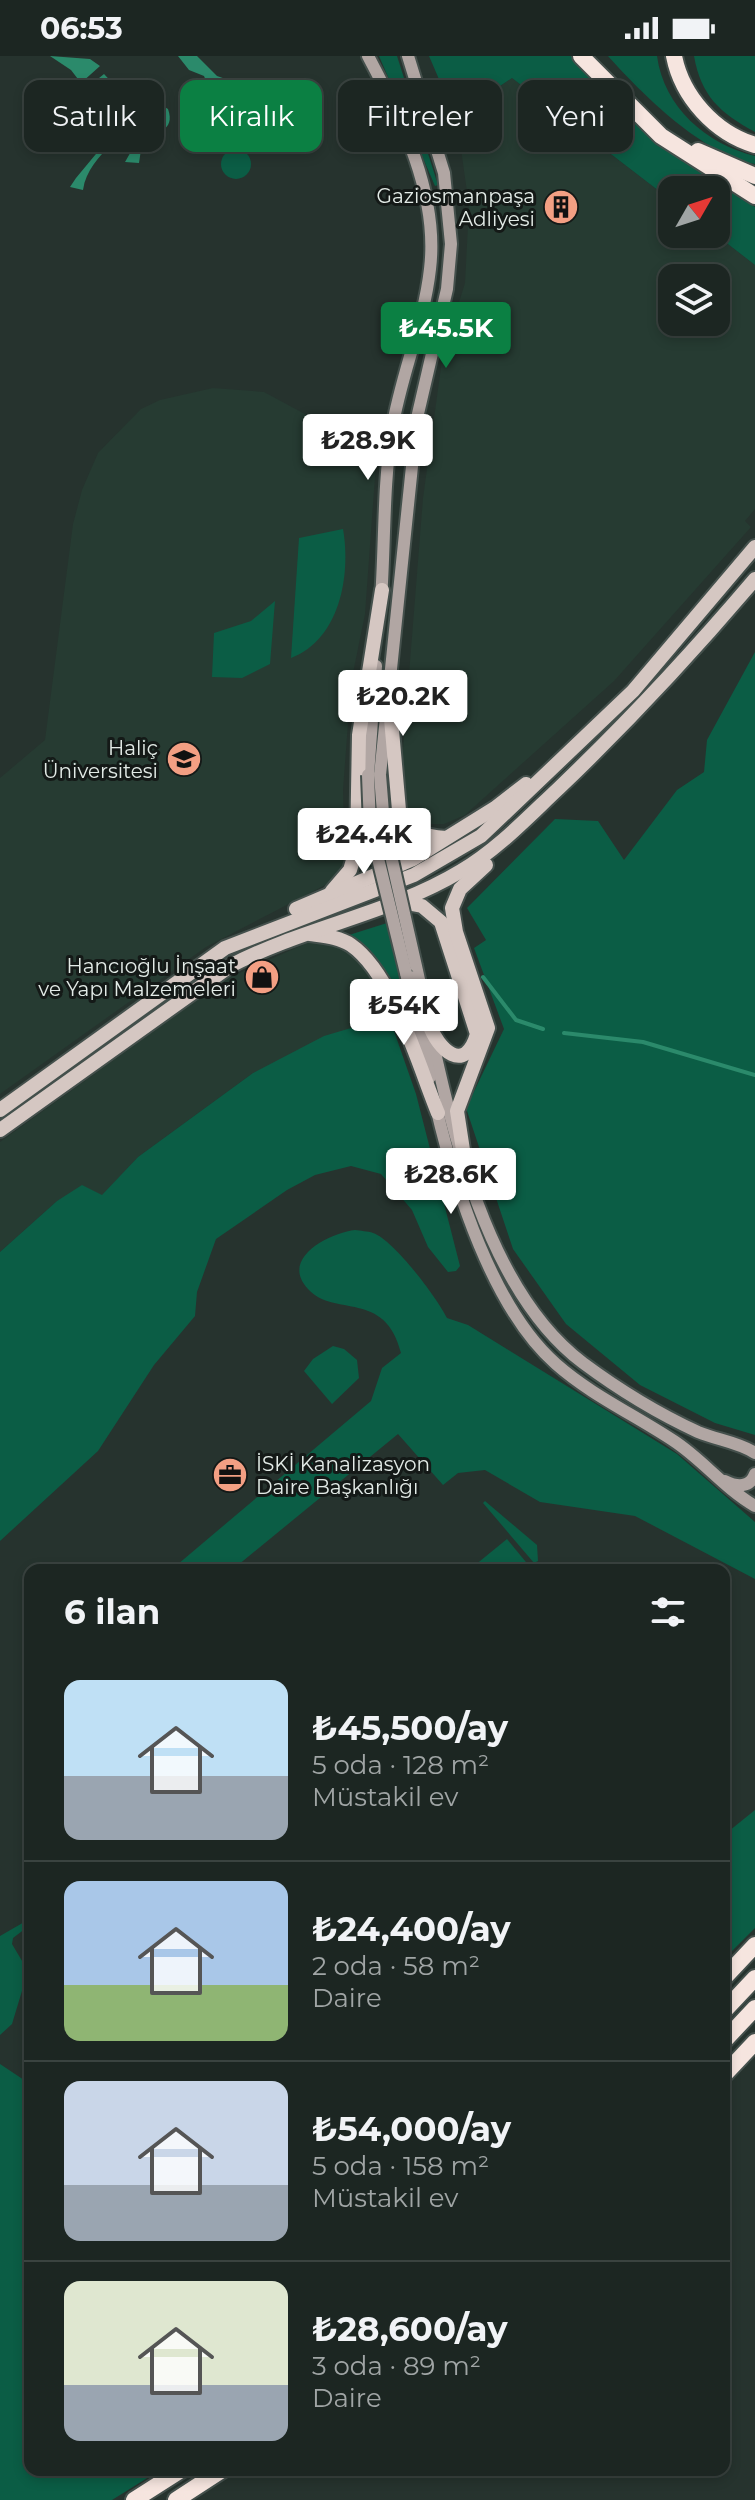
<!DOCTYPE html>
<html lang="tr">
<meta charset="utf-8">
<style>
body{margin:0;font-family:Montserrat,sans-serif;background:#252e2a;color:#f1f3f6;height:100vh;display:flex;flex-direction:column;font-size:30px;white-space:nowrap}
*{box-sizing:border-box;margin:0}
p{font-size:26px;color:#a0a5a5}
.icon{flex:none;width:44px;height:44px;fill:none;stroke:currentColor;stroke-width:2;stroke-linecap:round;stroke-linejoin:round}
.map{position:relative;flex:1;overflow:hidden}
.sheet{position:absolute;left:24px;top:1508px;width:706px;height:912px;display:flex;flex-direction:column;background:#1c2622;border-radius:16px;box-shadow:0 4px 12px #0003,0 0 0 2px #3a4340}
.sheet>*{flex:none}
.hud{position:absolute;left:24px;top:24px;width:708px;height:72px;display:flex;gap:16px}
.needle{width:52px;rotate:51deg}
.tools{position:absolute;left:658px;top:120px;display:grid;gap:16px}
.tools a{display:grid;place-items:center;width:72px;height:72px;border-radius:16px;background:#1c2622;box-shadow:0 4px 12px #0003,0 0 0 2px #3a4340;font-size:40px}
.price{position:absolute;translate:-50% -68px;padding:0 18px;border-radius:8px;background:#fff;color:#222;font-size:26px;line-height:52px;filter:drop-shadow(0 2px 4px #0008)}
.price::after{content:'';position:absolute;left:50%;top:48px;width:24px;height:18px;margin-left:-12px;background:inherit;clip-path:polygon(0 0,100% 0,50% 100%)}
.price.active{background:#0b8043;color:#fff}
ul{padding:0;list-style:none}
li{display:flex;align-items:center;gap:24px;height:200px;padding:0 40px}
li+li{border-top:2px solid #3a4340}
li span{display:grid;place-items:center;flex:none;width:224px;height:160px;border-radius:16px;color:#555}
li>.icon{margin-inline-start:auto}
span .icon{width:96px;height:96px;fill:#fffc;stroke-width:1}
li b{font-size:34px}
h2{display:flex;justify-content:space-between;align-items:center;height:96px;padding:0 40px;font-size:34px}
.pill{padding:0 28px;border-radius:16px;background:#1c2622;box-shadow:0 4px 12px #0003,0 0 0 2px #3a4340;font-size:28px;line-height:72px}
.pill.active{background:#0b8043;color:#fff}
.status{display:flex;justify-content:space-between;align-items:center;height:56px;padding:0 40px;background:#1c2622;direction:ltr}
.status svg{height:22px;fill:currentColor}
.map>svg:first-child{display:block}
.built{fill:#263b32;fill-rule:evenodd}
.green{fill:#0b5d45}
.water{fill:#2b8a6b}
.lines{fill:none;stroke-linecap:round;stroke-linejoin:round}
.stream{stroke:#2b8a6b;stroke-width:4}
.secondary-casing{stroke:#44504c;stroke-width:16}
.primary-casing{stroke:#44504c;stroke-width:18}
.motorway-casing{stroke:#44504c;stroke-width:20}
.secondary{stroke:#b1a6a3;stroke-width:12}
.primary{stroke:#d5c7c2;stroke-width:14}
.motorway{stroke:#f6e5df;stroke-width:16}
.secondary-bridge-casing{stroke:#44504c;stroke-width:16;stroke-linecap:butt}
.secondary-bridge{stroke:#b1a6a3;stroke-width:12}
.labels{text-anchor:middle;stroke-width:6;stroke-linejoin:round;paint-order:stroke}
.poi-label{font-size:20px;fill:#e3ebe7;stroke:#141917;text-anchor:end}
</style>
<div class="status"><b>06:53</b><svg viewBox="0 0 49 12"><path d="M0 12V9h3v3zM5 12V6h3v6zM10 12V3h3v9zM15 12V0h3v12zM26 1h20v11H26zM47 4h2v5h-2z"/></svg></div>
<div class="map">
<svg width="755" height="2444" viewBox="0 0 755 2444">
<rect width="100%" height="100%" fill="#26332e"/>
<g class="built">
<path d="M 512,22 L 672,145 L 672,178 L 715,178 L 755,209 L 755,453 L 745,465 L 751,471 L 614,625 L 465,759 L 444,768 L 427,768 L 413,765 L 405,754 L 401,719 L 423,442 L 443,297 L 465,227 L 469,150 L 457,65 L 466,53 ZM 672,222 L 716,222 L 716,266 L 672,266 Z"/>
<path d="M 213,332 L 264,336 L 342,378 L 376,407 L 365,558 L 351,627 L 343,734 L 345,804 L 341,816 L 327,828 L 206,891 L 0,1038 L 0,722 L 45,684 L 73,468 L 82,434 L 98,397 L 141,353 L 160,344 Z"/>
<path d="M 307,887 L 329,887 L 348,894 L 359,904 L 386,950 L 381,968 L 368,967 L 253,1017 L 138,1101 L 102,1140 L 57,1145 L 0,1196 L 0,1086 L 226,923 Z"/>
</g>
<g class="green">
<path d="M 379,0 L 397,0 L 438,129 L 435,130 Z"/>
<path d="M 429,0 L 571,0 C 628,67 681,105 755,151 L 755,209 L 715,178 L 716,134 L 672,134 L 672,145 L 512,22 L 466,53 L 457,65 Z"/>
<path d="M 608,0 L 657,0 C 664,51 706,88 755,100 L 755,108 C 702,98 643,39 608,0 Z"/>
<path d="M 694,0 L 755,0 L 755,76 C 720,57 701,40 694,0 Z"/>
<circle cx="236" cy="108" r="15"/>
<path d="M 343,473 C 351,519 340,583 291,602 L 299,482 Z"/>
<path d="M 275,545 L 270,608 L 242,622 L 212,621 L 214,577 L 251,565 Z"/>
<path d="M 755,596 L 755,1379 L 715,1367 L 640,1329 L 566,1268 L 513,1193 L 466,1052 L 504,973 L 474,892 L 486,884 L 467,852 L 555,763 L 598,765 L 624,804 L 677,734 L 704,716 L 707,684 Z"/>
<path d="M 387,867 L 407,927 L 417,988 L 364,892 L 349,879 Z"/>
<path d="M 368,967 L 381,968 L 394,975 L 416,1038 L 460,1210 L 456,1215 L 448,1216 L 428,1191 L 412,1154 L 381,1118 L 351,1110 L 315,1119 L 287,1134 L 216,1183 L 197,1236 L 195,1260 L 154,1309 L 98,1395 L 0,1485 L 0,1196 L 57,1145 L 82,1129 L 102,1139 L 138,1101 L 253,1017 L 324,980 Z"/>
<path d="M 355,1174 C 360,1175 368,1175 373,1177 C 394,1184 437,1242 447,1262 L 468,1269 L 677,1398 L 755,1466 L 755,1523 L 635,1460 L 540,1446 L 485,1414 L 458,1417 L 443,1429 L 398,1378 L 232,1514 L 171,1514 L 371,1345 L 382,1312 L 401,1297 C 385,1233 334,1262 308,1233 C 279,1202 330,1177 355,1174 Z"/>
<path d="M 333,1290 L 344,1293 L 357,1304 L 359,1322 L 332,1348 L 304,1315 L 313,1303 Z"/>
<path d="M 485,1445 L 537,1489 L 538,1505 L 534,1507 L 483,1447 Z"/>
<path d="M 507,1483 L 530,1511 L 527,1514 L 469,1514 Z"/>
<path d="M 755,1754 L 755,1872 L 724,1903 L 724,1779 Z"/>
<path d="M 26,1865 L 30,1869 L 13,1882 L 12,1888 L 28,1915 L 12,1968 L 0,1979 L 0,1880 Z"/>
<path d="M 0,2008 L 30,2028 L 30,2414 L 160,2414 L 112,2444 L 0,2444 Z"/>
</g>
<g class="water">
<path d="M 50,0 L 90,3 L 100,10 L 81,27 L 71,14 Z"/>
<path d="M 178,0 L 197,0 L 217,20 L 240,28 L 250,48 L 234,47 L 235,41 L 228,32 L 209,32 L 204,20 L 189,14 Z"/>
<path d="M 104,18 L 119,34 L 138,40 C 136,81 89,94 83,134 L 70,131 L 76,122 L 125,63 C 128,41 106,37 88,31 Z"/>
<path d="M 148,41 L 168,53 C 176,76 155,75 142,87 L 139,107 L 125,106 L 133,92 L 130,82 L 145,62 Z"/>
<path d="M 226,50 L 238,57 L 247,56 L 254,87 L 235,83 L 227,86 L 231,69 L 220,56 Z"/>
</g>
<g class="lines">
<g class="stream">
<path d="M 483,921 L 516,964 L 543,973"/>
<path d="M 564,977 L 643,986 L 755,1019"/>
</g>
<g class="secondary-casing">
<g id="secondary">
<path d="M 368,0 C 402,64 439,139 430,213 C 424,267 401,319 392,373 C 383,430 385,487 381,543"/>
<path d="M 368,719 L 376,610"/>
<path d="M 380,719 L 417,362 L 447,233 L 451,188 L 444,117 L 408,0"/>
<path d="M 416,910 C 444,1034 475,1226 583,1307 C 618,1333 659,1358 698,1376 C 717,1384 738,1386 755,1397"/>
<path d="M 406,917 L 430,1021"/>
<path d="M 436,1051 C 455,1132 493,1253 556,1308 C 591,1339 635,1359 674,1385 C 703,1404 724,1432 755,1450"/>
<path d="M 725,1425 C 737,1431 750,1432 755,1418"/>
</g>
</g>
<g class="primary-casing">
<g id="primary">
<path d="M 389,640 L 399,754 C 410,777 422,780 446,782"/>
<path d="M 332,835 L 350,814 L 357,791 L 359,679 L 382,534"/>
<path d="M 396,845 L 422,850 L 441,866 L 477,978 C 465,1019 438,994 429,968"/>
<path d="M 296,853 L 413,803 L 495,752 L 526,728"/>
<path d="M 310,878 C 324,880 339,881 351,889 C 393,918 419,1011 438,1057"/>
<path d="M 0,1054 L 225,892 L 414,819 L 481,780 L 633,635 L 755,491"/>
<path d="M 0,1074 L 230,910 C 304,871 390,858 461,815 C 498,793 528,761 559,732 C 628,666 693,596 755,523"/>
<path d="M 465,1107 L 457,1055 L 488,972 L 456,876 L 452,852 L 460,833 L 486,809"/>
</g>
</g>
<g class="motorway-casing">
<g id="motorway">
<path d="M 581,0 L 661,80 L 755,140"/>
<path d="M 674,0 C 682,41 715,77 755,89"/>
<path d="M 698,95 L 755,120"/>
<path d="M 724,1922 L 755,1889"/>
<path d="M 724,1955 L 755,1922"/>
<path d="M 724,1985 L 755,1952"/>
<path d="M 724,2019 L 755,1986"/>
<path d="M 134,2444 L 181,2414"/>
<path d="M 176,2444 L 222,2414"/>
</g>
</g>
<use href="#secondary" class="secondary"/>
<use href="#primary" class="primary"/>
<use href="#motorway" class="motorway"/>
<g class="secondary-bridge-casing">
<g id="secondary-bridge">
<path d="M 368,719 L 370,770 L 406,917"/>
<path d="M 380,719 L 384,769 L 416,910"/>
</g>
</g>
<use href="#secondary-bridge" class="secondary-bridge"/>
</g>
<defs>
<g id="building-disc" transform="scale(1.8)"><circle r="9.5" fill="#f39f83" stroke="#141917"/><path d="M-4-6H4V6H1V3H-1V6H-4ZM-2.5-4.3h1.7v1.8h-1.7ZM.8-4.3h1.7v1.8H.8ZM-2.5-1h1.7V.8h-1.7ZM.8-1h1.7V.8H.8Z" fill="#111"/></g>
<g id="university-disc" transform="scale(1.8)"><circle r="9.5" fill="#f39f83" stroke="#141917"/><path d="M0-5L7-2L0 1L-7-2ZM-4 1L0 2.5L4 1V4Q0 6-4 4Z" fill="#111"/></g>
<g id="shop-disc" transform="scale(1.8)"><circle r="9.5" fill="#f39f83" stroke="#141917"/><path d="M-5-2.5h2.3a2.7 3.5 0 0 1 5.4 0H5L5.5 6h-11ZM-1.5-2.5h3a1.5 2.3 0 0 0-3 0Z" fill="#111"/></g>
<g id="office-disc" transform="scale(1.8)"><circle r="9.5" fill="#f39f83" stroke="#141917"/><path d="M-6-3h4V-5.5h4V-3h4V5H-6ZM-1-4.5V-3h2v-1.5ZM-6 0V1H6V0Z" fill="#111"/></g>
</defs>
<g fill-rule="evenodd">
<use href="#building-disc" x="561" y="151"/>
<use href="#university-disc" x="184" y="703"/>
<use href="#shop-disc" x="262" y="921"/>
<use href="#office-disc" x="230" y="1419"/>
</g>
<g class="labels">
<g class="poi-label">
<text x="535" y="147">Gaziosmanpaşa<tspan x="535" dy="23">Adliyesi</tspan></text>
<text x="158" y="699">Haliç<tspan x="158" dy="23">Üniversitesi</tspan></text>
<text x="236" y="917">Hancıoğlu İnşaat<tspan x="236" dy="23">ve Yapı Malzemeleri</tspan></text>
<text x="256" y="1415" text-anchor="start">İSKİ Kanalizasyon<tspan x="256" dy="23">Daire Başkanlığı</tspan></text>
</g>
</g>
</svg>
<div class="tools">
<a><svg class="needle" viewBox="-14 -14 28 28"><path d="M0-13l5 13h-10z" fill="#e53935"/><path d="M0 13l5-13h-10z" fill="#a0a5a5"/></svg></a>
<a><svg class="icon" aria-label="layers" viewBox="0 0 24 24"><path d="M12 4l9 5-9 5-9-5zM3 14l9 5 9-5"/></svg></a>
</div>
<b class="price active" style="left:446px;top:314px">₺45.5K</b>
<b class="price" style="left:368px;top:426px">₺28.9K</b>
<b class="price" style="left:403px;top:682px">₺20.2K</b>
<b class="price" style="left:364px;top:820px">₺24.4K</b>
<b class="price" style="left:404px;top:991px">₺54K</b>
<b class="price" style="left:451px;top:1160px">₺28.6K</b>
<div class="hud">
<a class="pill">Satılık</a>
<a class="pill active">Kiralık</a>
<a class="pill">Filtreler</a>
<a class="pill">Yeni</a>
</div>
<section class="sheet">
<h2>6 ilan<svg class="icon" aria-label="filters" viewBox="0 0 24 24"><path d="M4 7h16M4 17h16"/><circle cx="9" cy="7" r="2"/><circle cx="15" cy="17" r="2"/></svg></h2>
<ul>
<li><span style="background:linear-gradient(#bfe0f5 60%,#9aa5b1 0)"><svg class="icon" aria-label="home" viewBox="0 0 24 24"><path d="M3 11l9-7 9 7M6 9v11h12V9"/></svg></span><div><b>₺45,500/ay</b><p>5 oda · 128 m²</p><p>Müstakil ev</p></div></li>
<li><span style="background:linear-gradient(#a9c7e8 65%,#8fb573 0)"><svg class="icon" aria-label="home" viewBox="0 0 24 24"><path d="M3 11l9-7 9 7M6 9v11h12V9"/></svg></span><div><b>₺24,400/ay</b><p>2 oda · 58 m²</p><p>Daire</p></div></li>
<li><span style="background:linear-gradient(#c9d6e8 65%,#9aa5b1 0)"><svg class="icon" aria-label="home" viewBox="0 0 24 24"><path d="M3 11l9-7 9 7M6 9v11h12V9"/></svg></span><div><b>₺54,000/ay</b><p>5 oda · 158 m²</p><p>Müstakil ev</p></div></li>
<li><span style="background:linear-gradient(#dfe7d0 65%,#9aa5b1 0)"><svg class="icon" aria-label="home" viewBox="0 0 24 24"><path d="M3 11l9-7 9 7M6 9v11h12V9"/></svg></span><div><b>₺28,600/ay</b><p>3 oda · 89 m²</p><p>Daire</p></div></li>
</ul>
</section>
</div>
